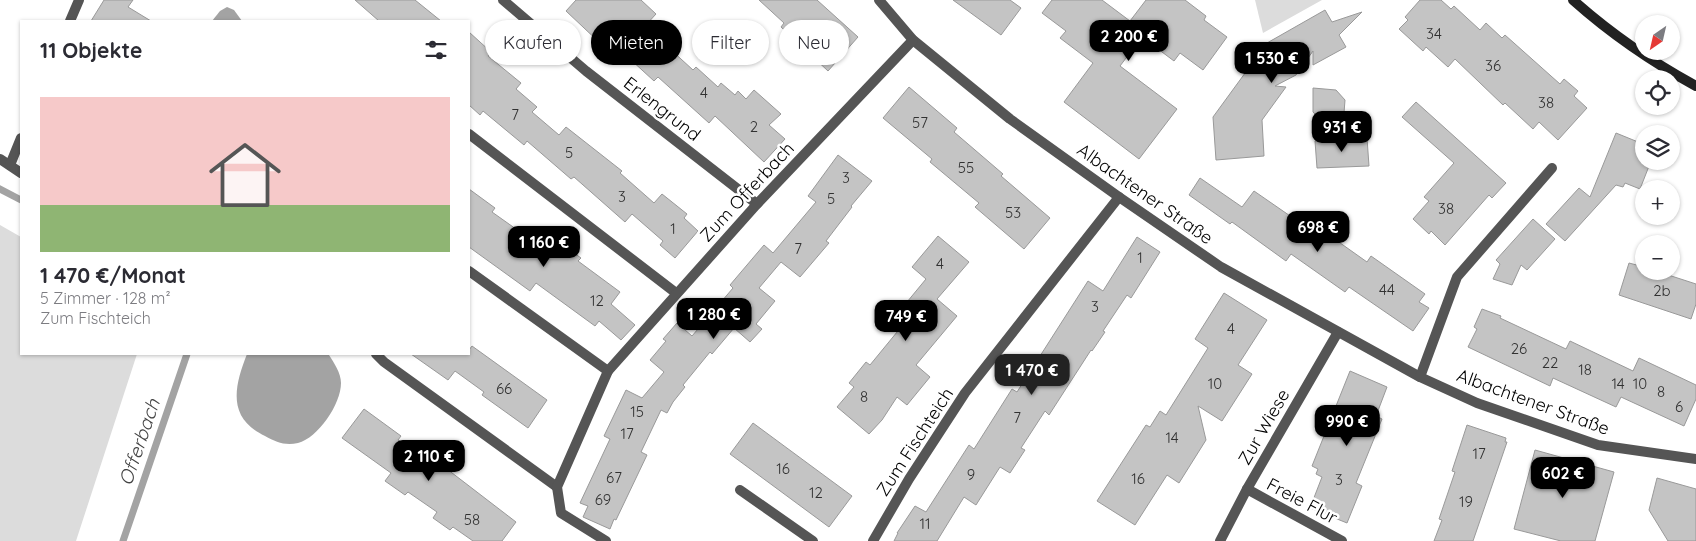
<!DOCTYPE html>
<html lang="de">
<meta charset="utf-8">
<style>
body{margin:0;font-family:Quicksand,sans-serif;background:#f7f7f7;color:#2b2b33;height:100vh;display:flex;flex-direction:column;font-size:19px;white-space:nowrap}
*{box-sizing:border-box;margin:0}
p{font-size:16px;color:#7c7c81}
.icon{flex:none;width:28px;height:28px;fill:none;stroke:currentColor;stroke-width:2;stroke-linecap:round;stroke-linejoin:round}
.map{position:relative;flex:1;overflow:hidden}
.details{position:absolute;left:20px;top:20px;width:450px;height:335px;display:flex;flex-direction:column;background:#fff;border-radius:0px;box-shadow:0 1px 4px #0004}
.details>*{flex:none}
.banner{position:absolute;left:485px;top:20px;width:475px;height:45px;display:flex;gap:10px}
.needle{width:32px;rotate:214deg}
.controls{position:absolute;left:1635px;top:15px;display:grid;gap:10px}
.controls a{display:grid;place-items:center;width:45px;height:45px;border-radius:50%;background:#fff;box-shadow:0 1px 4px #0004;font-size:25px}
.price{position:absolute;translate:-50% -42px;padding:0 11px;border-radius:10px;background:#000;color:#fff;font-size:16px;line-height:32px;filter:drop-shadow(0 1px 2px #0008)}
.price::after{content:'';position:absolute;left:50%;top:30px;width:15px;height:11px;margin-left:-8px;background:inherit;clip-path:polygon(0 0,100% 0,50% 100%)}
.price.active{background:#222;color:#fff}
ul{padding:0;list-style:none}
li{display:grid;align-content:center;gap:10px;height:265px;padding:0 20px}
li+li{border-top:1px solid #e1e1e2}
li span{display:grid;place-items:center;height:155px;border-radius:0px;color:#555}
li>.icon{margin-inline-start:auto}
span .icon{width:90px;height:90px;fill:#fffc;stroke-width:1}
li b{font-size:21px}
h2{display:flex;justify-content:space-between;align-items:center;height:60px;padding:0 20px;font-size:21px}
.chip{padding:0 18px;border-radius:22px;background:#fff;box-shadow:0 1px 4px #0004;font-size:18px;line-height:45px}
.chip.active{background:#000;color:#fff}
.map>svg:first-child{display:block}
.green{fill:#dcdcdc}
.water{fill:#a3a3a3}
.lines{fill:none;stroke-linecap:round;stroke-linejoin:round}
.stream{stroke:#a3a3a3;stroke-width:7}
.building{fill:#c4c4c4;stroke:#999}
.minor{stroke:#555;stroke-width:10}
.secondary{stroke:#222;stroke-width:10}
.labels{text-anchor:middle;stroke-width:5;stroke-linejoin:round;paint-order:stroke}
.number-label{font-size:15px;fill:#313131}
.street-label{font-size:18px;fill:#000;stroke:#fff}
.water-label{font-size:19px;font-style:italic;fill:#444;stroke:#fff}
</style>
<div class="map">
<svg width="1696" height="541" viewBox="0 0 1696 541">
<rect width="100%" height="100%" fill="#fff"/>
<g class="green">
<path d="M 1255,0 L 1322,0 L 1263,33 Z"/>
<path d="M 0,225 L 21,237 L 21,354 L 137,354 L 76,541 L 0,541 Z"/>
</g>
<g class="water">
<path d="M 227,7 L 234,10 L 242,21 L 212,21 L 220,11 Z"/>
<path d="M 247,354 L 329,355 C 334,363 341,373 341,383 C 341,404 318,438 298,443 C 285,446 276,442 265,436 C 227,418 234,387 247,354 Z"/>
</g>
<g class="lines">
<g class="stream">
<path d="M 0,189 L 21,200"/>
<path d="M 123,541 L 187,354"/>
</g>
</g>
<g class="building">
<path d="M 104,0 L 133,0 L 128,7 L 151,21 L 91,21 Z"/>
<path d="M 355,0 L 415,0 L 441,21 L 379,21 Z"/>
<path d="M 576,0 L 641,0 L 656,14 L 645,26 L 693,70 L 696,67 L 718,87 L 721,83 L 735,95 L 738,91 L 746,99 L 754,90 L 781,114 L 769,125 L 785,139 L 764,162 L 715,116 L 709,123 L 658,77 L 654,81 L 607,38 L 601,44 L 566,11 Z"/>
<path d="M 759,0 L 817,0 L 858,37 L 828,71 L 781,27 L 784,23 Z"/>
<path d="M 953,0 L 1010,0 L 1021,8 L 1001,35 Z"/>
<path d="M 1052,0 L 1102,0 L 1130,21 L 1146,0 L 1185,0 L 1206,16 L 1204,20 L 1227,37 L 1203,70 L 1180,53 L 1174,61 L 1142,37 L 1120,66 L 1177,109 L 1139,159 L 1064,102 L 1093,63 L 1060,38 L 1066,31 L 1042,13 Z"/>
<path d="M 1420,0 L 1441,0 L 1451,9 L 1454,6 L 1480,30 L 1486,23 L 1502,38 L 1505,35 L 1560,84 L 1564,79 L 1578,91 L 1574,96 L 1587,108 L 1558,140 L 1539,122 L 1533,129 L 1505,103 L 1503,105 L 1455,59 L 1448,67 L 1426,47 L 1423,51 L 1399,29 L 1408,20 L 1405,17 Z"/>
<path d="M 1325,10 L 1332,22 L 1362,12 L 1339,35 L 1346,47 L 1313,65 L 1313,51 L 1296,75 L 1275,86 L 1286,87 L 1262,120 L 1264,156 L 1216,160 L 1213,117 L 1267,43 Z"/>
<path d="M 469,32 L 491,52 L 488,56 L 521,83 L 516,89 L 537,107 L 532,112 L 559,135 L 566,127 L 622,171 L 620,173 L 654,203 L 662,194 L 687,214 L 684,218 L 698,231 L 675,258 L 660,245 L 663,241 L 632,214 L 625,222 L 574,177 L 571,179 L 527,141 L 524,145 L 483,111 L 480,115 L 469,105 Z"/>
<path d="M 909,87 L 957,128 L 954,132 L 1003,174 L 1001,176 L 1050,218 L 1024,249 L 975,207 L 979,203 L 930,162 L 932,159 L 883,118 Z"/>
<path d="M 1313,88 L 1336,90 L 1345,100 L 1344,113 L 1328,128 L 1313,112 Z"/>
<path d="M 1416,102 L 1506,183 L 1492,198 L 1489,195 L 1445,245 L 1431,231 L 1429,234 L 1413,219 L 1429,201 L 1424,197 L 1454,163 L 1402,117 Z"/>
<path d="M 1616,133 L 1643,144 L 1644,161 L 1651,161 L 1640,189 L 1625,183 L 1623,187 L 1616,185 L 1565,241 L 1546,224 L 1579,188 L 1590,197 Z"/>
<path d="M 1367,138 L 1369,166 L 1317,168 L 1315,141 Z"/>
<path d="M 838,155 L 872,181 L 851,206 L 852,207 L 826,241 L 829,243 L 800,277 L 781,262 L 759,288 L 775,301 L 756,324 L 762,329 L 750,342 L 734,328 L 712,354 L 710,352 L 683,385 L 685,387 L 673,402 L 667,413 L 661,410 L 641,452 L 647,455 L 616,520 L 614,519 L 610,529 L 583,517 L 588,506 L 580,503 L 610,439 L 604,436 L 626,390 L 642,398 L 664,372 L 650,360 L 666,341 L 663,339 L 677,323 L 692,336 L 733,288 L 730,285 L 764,245 L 773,253 L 816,202 L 808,196 Z"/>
<path d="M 1200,178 L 1242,207 L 1254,191 L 1309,229 L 1312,223 L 1367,262 L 1371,256 L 1425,294 L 1419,302 L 1429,308 L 1413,331 L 1349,287 L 1345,292 L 1291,254 L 1286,261 L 1232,222 L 1230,224 L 1189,195 Z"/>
<path d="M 469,189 L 495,208 L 492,212 L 554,256 L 563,245 L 581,258 L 578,261 L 620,292 L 611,304 L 635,325 L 621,340 L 599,321 L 595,326 L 536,283 L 530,291 L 469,247 Z"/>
<path d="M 1533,219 L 1555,239 L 1527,270 L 1521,265 L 1512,285 L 1493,279 L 1500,264 L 1496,260 Z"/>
<path d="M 938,236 L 969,262 L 937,299 L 957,316 L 916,365 L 930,377 L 907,405 L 897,397 L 882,420 L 869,434 L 837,407 L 854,387 L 849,383 L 866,362 L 870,365 L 902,326 L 890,316 L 902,302 L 907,302 L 926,279 L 912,267 Z"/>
<path d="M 1137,237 L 1160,252 L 1131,298 L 1127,295 L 1103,331 L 1105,332 L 1092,351 L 1091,350 L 1049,415 L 1045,411 L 1021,448 L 1025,450 L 1010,473 L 1000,467 L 976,505 L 964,497 L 937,541 L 894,541 L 898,533 L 897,533 L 915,506 L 926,512 L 969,445 L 974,449 L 1012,389 L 1017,392 L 1088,281 L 1103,291 Z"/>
<path d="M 1629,263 L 1644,267 L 1644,271 L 1656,271 L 1696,284 L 1696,304 L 1691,319 L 1619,295 Z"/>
<path d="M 1224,293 L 1267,320 L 1238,365 L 1252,374 L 1222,421 L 1198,406 L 1206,440 L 1179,483 L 1167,475 L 1135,525 L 1097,501 L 1146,425 L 1150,427 L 1160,411 L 1166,415 L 1208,348 L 1195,339 Z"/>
<path d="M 1482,309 L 1501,316 L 1500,318 L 1566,349 L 1570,341 L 1633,371 L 1639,358 L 1696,385 L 1696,399 L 1684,426 L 1621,397 L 1616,407 L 1553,378 L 1550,386 L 1468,347 L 1477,329 L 1474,327 Z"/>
<path d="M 472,346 L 547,400 L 528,428 L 482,395 L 484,392 L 455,371 L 448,380 L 411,354 L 469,354 L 469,350 Z"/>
<path d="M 1350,371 L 1387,387 L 1376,416 L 1382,419 L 1356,483 L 1362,486 L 1347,523 L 1310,508 L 1322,477 L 1316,474 L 1318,469 L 1312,466 Z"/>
<path d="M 364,409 L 401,436 L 398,440 L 427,460 L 430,456 L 516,522 L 502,541 L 473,541 L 453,527 L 450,530 L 433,518 L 437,512 L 408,492 L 405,495 L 385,481 L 391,473 L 342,438 Z"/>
<path d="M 753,423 L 852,496 L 829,527 L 730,454 Z"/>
<path d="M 1467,425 L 1506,438 L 1505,442 L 1507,442 L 1473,541 L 1434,541 L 1442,520 L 1439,519 L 1455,472 L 1452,471 Z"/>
<path d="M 1535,450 L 1614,472 L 1595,541 L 1561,541 L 1514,529 Z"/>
<path d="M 1657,478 L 1696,489 L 1696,541 L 1668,541 L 1649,510 Z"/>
</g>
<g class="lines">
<g class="minor">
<path d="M 503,0 L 586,71 L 757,204"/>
<path d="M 879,0 L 913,40 L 1010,119 L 1119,197 L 1221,267 L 1420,377 L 1477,403 L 1598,445 L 1696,459"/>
<path d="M 70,21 L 79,0"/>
<path d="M 469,134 L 676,293"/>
<path d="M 0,159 L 21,173"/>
<path d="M 10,165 L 21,138"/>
<path d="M 469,271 L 608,371"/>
<path d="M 376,354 L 384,362 L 557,487"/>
<path d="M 1420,377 L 1457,277 L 1552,168"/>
<path d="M 1247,489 L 1342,541"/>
<path d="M 740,490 L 813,541"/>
<path d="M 606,541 L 561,513 L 557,487 L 608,371 L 757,204 L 913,40"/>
<path d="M 873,541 L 909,479 L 965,393 L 1119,197"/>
<path d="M 1220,541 L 1247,489 L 1338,332"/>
</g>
<path class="secondary" d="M 1573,0 C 1610,33 1652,62 1696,86"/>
</g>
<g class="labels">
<g class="number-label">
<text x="1434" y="39">34</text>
<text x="1493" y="71">36</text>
<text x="704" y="98">4</text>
<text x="1546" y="108">38</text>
<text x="515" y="120">7</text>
<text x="920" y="128">57</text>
<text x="754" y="132">2</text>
<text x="569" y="158">5</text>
<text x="966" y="173">55</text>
<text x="846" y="183">3</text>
<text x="622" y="202">3</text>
<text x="831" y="204">5</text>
<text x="1446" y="214">38</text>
<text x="1013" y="218">53</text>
<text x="673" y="234">1</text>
<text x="798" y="254">7</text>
<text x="1140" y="263">1</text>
<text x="940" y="269">4</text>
<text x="1387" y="295">44</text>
<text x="1662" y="296">2b</text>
<text x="597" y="306">12</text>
<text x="1095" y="312">3</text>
<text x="1231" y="334">4</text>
<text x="1519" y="354">26</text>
<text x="1550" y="368">22</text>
<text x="1585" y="375">18</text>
<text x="1215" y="389">10</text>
<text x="1618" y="389">14</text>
<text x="1640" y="389">10</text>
<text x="504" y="394">66</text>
<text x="1661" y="397">8</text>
<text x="864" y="402">8</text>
<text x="1679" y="412">6</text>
<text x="637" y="417">15</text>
<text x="1017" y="423">7</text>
<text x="627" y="439">17</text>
<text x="1172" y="443">14</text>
<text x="1479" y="459">17</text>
<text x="783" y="474">16</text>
<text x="971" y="480">9</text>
<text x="614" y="483">67</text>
<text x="1138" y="484">16</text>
<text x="1339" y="485">3</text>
<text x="816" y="498">12</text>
<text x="603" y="505">69</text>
<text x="1466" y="507">19</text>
<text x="472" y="525">58</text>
<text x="925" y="529">11</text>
</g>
<g class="street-label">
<text transform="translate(662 109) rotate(38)" y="6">Erlengrund</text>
<text transform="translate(747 192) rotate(-47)" y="6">Zum Offerbach</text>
<text transform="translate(1145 194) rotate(35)" y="6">Albachtener Straße</text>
<text transform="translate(1533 402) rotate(20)" y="6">Albachtener Straße</text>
<text transform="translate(1264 427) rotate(-60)" y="6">Zur Wiese</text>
<text transform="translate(915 442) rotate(-57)" y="6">Zum Fischteich</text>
<text transform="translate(1302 501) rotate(28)" y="6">Freie Flur</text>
</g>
<g class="water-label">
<text transform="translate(139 442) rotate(-71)" y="7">Offerbach</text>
</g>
</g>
</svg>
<div class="controls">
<a><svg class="needle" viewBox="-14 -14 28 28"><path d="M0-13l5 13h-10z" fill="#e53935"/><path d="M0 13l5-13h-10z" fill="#7c7c81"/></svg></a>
<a><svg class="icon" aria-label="locate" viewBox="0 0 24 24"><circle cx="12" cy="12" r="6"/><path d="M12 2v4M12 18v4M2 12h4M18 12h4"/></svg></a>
<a><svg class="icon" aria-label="layers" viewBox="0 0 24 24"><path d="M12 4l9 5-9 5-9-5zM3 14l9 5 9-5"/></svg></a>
<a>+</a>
<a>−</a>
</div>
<b class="price" style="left:1129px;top:62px">2 200 €</b>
<b class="price" style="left:1272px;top:84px">1 530 €</b>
<b class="price" style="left:1342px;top:153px">931 €</b>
<b class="price" style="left:1318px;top:253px">698 €</b>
<b class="price" style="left:544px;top:268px">1 160 €</b>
<b class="price" style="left:714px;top:340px">1 280 €</b>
<b class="price" style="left:906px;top:342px">749 €</b>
<b class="price active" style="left:1032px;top:396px">1 470 €</b>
<b class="price" style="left:1347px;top:447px">990 €</b>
<b class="price" style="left:429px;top:482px">2 110 €</b>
<b class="price" style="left:1563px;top:499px">602 €</b>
<div class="banner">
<a class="chip">Kaufen</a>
<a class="chip active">Mieten</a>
<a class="chip">Filter</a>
<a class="chip">Neu</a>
</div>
<section class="details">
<h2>11 Objekte<svg class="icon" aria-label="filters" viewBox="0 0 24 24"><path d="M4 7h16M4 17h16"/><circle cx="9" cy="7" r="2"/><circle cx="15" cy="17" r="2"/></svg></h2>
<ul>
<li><span style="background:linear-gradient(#f6c9c9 70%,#8fb573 0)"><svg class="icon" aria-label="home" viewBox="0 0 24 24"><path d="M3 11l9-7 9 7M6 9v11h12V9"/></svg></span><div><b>1 470 €/Monat</b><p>5 Zimmer · 128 m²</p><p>Zum Fischteich</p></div></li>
</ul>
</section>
</div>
